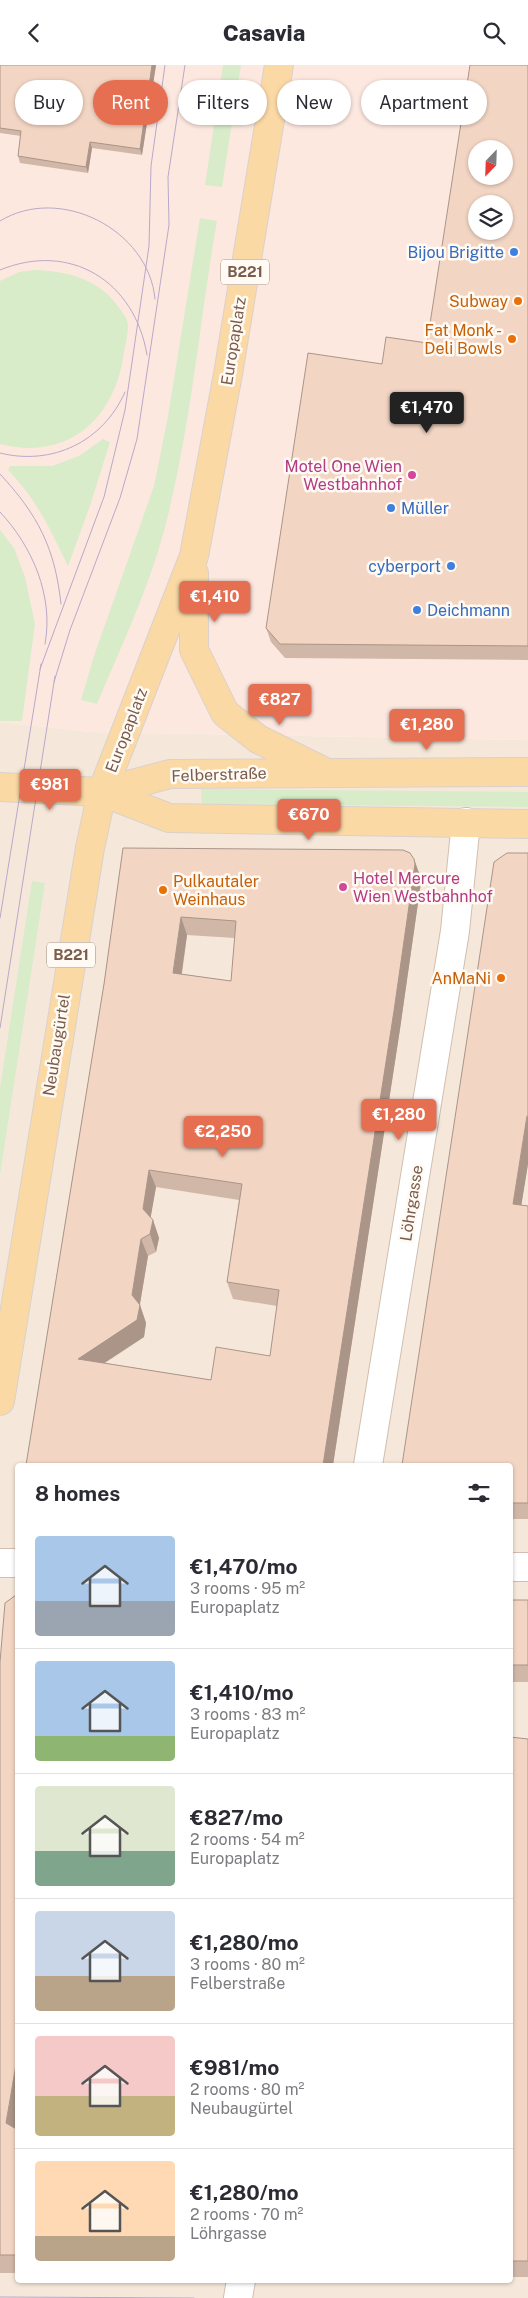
<!DOCTYPE html>
<meta charset="utf-8">
<style>
body{margin:0;font-family:"Public Sans",sans-serif;background:#f7f7f7;color:#2b2b33;height:100vh;display:flex;flex-direction:column;font-size:19px;white-space:nowrap}
*{box-sizing:border-box;margin:0}
p{font-size:16px;color:#7c7c81}
.icon{flex:none;width:28px;height:28px;fill:none;stroke:currentColor;stroke-width:2;stroke-linecap:round;stroke-linejoin:round}
.map{position:relative;flex:1;overflow:hidden}
.side{position:absolute;left:15px;top:1398px;width:498px;height:820px;display:flex;flex-direction:column;background:#fff;border-radius:5px;box-shadow:0 1px 4px #0004}
.side>*{flex:none}
.hud{position:absolute;left:15px;top:15px;width:499px;height:45px;display:flex;gap:10px}
.needle{width:32px;rotate:203deg}
.controls{position:absolute;left:468px;top:75px;display:grid;gap:10px}
.controls a{display:grid;place-items:center;width:45px;height:45px;border-radius:50%;background:#fff;box-shadow:0 1px 4px #0004;font-size:25px}
.price{position:absolute;translate:-50% -42px;padding:0 11px;border-radius:5px;background:#e76f51;color:#fff;font-size:16px;line-height:32px;filter:drop-shadow(0 1px 2px #0008)}
.price::after{content:'';position:absolute;left:50%;top:30px;width:15px;height:11px;margin-left:-8px;background:inherit;clip-path:polygon(0 0,100% 0,50% 100%)}
.price.current{background:#222;color:#fff}
ul{padding:0;list-style:none}
li{display:flex;align-items:center;gap:15px;height:125px;padding:0 20px}
li+li{border-top:1px solid #e1e1e2}
li span{display:grid;place-items:center;flex:none;width:140px;height:100px;border-radius:5px;color:#555}
li>.icon{margin-inline-start:auto}
span .icon{width:60px;height:60px;fill:#fffc;stroke-width:1}
li b{font-size:21px}
h2{display:flex;justify-content:space-between;align-items:center;height:60px;padding:0 20px;font-size:21px}
.chip{padding:0 18px;border-radius:22px;background:#fff;box-shadow:0 1px 4px #0004;font-size:18px;line-height:45px}
.chip.current{background:#e76f51;color:#fff}
header{display:flex;justify-content:space-between;align-items:center;height:65px;padding:0 20px;background:#fff;font-size:22px;font-weight:800}
.map>svg:first-child{display:block}
.residential{fill:#f5e8da;fill-rule:evenodd}
.commercial{fill:#fde8e0;fill-rule:evenodd}
.green{fill:#d8ecc9}
.lines{fill:none;stroke-linecap:round;stroke-linejoin:round}
.minor-casing{stroke:#d1beb0;stroke-width:30}
.major-casing{stroke:#dad1cd;stroke-width:30}
.minor{stroke:#fff;stroke-width:28}
.major{stroke:#fbd9a5;stroke-width:28}
.tram{stroke:#b9a8c9;stroke-width:1}
.wall{fill:#d1b7a8;fill-rule:evenodd}
.shaded-wall{fill:#aa9588}
.building{fill:#f3d5c3;stroke:#aa9588;fill-rule:evenodd}
.shop-dot{fill:#3f7fe0;stroke:#fffaf3;stroke-width:2}
.food-dot{fill:#e8710a;stroke:#fffaf3;stroke-width:2}
.hotel-dot{fill:#d1479c;stroke:#fffaf3;stroke-width:2}
.labels{text-anchor:middle;stroke-width:5;stroke-linejoin:round;paint-order:stroke}
.shield{fill:#fffaf3;stroke:#a28b7f;stroke-width:1}
.shield-label{font-size:15px;font-weight:bold;fill:#7a5c4d}
.shop-label{font-size:16px;fill:#366cbe;stroke:#fffaf3;text-anchor:end}
.food-label{font-size:16px;fill:#c56008;stroke:#fffaf3;text-anchor:end}
.street-label{font-size:16px;fill:#7a5c4d;stroke:#fffaf3}
.hotel-label{font-size:16px;fill:#b23c85;stroke:#fffaf3;text-anchor:end}
</style>
<header><svg class="icon" aria-label="back" viewBox="0 0 24 24"><path d="M15 5l-7 7 7 7"/></svg>Casavia<svg class="icon" aria-label="search" viewBox="0 0 24 24"><circle cx="10" cy="10" r="6"/><path d="M15 15l6 6"/></svg></header>
<div class="map">
<svg width="528" height="2233" viewBox="0 0 528 2233">
<rect width="100%" height="100%" fill="#fdf6ec"/>
<path class="residential" d="M 0,657 L 91,667 L 528,675 L 528,2233 L 0,2233 ZM 18,1400 L 510,1400 L 510,2215 L 18,2215 Z"/>
<path class="commercial" d="M 0,0 L 528,0 L 528,675 L 91,667 L 0,657 ZM 476,84 L 504,84 L 504,111 L 476,111 ZM 476,139 L 504,139 L 504,166 L 476,166 Z"/>
<g class="green">
<path d="M 223,0 L 241,0 L 222,122 L 205,120 Z"/>
<path d="M 200,153 L 217,156 C 199,259 191,364 164,466 C 148,525 121,582 97,639 L 81,635 L 94,591 L 154,421 L 168,351 Z"/>
<path d="M 34,205 C 68,206 100,214 120,244 C 124,249 128,255 128,261 C 128,272 124,284 123,294 C 112,357 65,396 0,379 L 0,216 L 19,207 Z"/>
<path d="M 103,374 L 110,377 L 90,441 L 68,501 C 50,464 37,435 8,405 L 10,401 L 52,401 L 79,391 Z"/>
<path d="M 0,465 L 14,483 L 25,512 L 35,559 L 22,656 L 0,656 Z"/>
<path d="M 201,724 L 528,727 L 528,742 L 202,739 Z"/>
<path d="M 32,816 L 45,818 L 0,1110 L 0,1023 Z"/>
</g>
<g class="lines">
<g class="minor-casing">
<g id="minor">
<path d="M 368,1400 L 455,866 L 466,757"/>
<path d="M 0,1498 L 18,1498"/>
<path d="M 510,1502 L 528,1502"/>
<path d="M 238,2233 L 241,2215"/>
</g>
</g>
<g class="major-casing">
<g id="major">
<path d="M 194,508 L 194,585 L 225,648 L 258,674 L 321,705"/>
<path d="M 0,722 L 102,727 L 169,753 L 528,759"/>
<path d="M 102,727 L 170,709 L 528,707"/>
<path d="M 0,1336 L 90,783 L 102,727 L 194,491 L 228,309 L 279,0"/>
</g>
</g>
<use href="#minor" class="minor"/>
<use href="#major" class="major"/>
<g class="tram">
<path d="M 0,156 C 60,119 149,165 155,234"/>
<path d="M 0,205 C 70,176 135,216 147,290"/>
<path d="M 0,388 C 52,401 103,377 125,327"/>
<path d="M 0,409 C 38,450 55,483 61,539"/>
<path d="M 0,447 C 32,481 54,531 45,579"/>
<path d="M 40,604 L 104,432 L 125,345 L 149,181 L 151,101 L 165,0"/>
<path d="M 54,617 L 70,565 L 120,433 L 137,374 L 169,160 L 168,112 L 185,0"/>
<path d="M 0,853 L 41,599"/>
<path d="M 0,963 L 55,611"/>
<path d="M 0,2232 L 194,2233"/>
</g>
</g>
<g class="wall">
<path d="M 0,0 L 156,0 L 142,90 L 92,83 L 88,108 L 20,98 L 18,91 L 21,71 L 0,68 Z"/>
<path d="M 528,0 L 528,595 L 285,593 L 271,577 L 266,563 L 382,299 L 427,278 Z"/>
<path d="M 123,783 L 414,794 L 420,811 L 421,817 L 400,964 L 333,1400 L 26,1400 L 104,919 ZM 187,870 L 235,873 L 231,916 L 182,909 ZM 156,1122 L 239,1135 L 227,1217 L 233,1234 L 277,1241 L 270,1291 L 211,1315 L 105,1298 L 144,1272 L 146,1258 L 140,1240 L 148,1191 L 156,1187 L 159,1173 L 153,1155 L 150,1153 Z"/>
<path d="M 528,788 L 528,1099 L 521,1140 L 528,1141 L 528,1454 L 510,1454 L 510,1400 Z"/>
<rect x="510" y="1535" width="18" height="82"/>
<path d="M 0,1597 L 15,2063 L 18,2065 L 18,2208 L 0,2208 Z"/>
<path d="M 510,1672 L 528,1674 L 528,2212 L 510,2212 Z"/>
</g>
<g class="shaded-wall">
<path d="M 152,0 L 156,0 L 142,90 L 140,84 Z"/>
<path d="M 90,77 L 92,83 L 88,108 L 86,102 Z"/>
<path d="M 414,794 L 420,811 L 421,817 L 400,964 L 333,1400 L 323,1400 Z"/>
<path d="M 181,852 L 187,870 L 179,926 L 173,908 Z"/>
<path d="M 527,1051 L 528,1053 L 528,1099 L 519,1155 L 513,1139 Z"/>
<path d="M 149,1105 L 156,1122 L 149,1162 L 143,1144 Z"/>
<path d="M 153,1155 L 159,1173 L 156,1187 L 150,1169 Z"/>
<path d="M 141,1174 L 148,1191 L 139,1244 L 140,1240 L 146,1258 L 144,1272 L 84,1311 L 78,1294 L 132,1230 Z"/>
<path d="M 18,1988 L 18,2045 L 12,2076 L 6,2058 Z"/>
</g>
<g class="building">
<path d="M 0,0 L 152,0 L 140,84 L 90,77 L 86,102 L 18,91 L 21,66 L 0,63 Z"/>
<path d="M 470,0 L 528,0 L 528,581 L 280,579 L 266,563 L 308,288 L 382,299 L 386,272 L 427,278 ZM 476,84 L 504,84 L 504,111 L 476,111 ZM 476,139 L 504,139 L 504,166 L 476,166 Z"/>
<path d="M 123,783 L 403,785 L 410,788 L 414,794 L 415,799 L 394,946 L 323,1400 L 26,1400 L 104,919 ZM 181,852 L 236,856 L 231,916 L 173,908 ZM 149,1105 L 242,1119 L 227,1217 L 279,1225 L 270,1291 L 216,1282 L 211,1315 L 78,1294 L 137,1255 L 140,1240 L 132,1230 L 141,1174 L 150,1169 L 153,1155 L 143,1144 Z"/>
<path d="M 507,788 L 528,788 L 528,1051 L 527,1051 L 513,1139 L 528,1141 L 528,1438 L 510,1438 L 510,1400 L 402,1400 L 494,797 Z"/>
<path d="M 16,1530 L 18,1530 L 18,1988 L 6,2058 L 18,2065 L 18,2190 L 0,2190 L 0,1597 L 5,1538 Z"/>
<rect x="510" y="1535" width="18" height="65"/>
<path d="M 510,1672 L 528,1674 L 528,2196 L 510,2196 Z"/>
</g>
<g class="shop-dot">
<circle cx="514" cy="187" r="5"/>
<circle cx="391" cy="443" r="5"/>
<circle cx="451" cy="501" r="5"/>
<circle cx="417" cy="545" r="5"/>
</g>
<g class="food-dot">
<circle cx="518" cy="236" r="5"/>
<circle cx="512" cy="274" r="5"/>
<circle cx="163" cy="825" r="5"/>
<circle cx="501" cy="913" r="5"/>
</g>
<g class="hotel-dot">
<circle cx="412" cy="410" r="5"/>
<circle cx="343" cy="822" r="5"/>
</g>
<g class="labels">
<g class="shield">
<rect x="221" y="194.5" width="48" height="25" rx="4"/>
<rect x="47" y="877.5" width="48" height="25" rx="4"/>
</g>
<g class="shield-label">
<text x="245" y="212">B221</text>
<text x="71" y="895">B221</text>
</g>
<g class="shop-label">
<text x="504" y="193">Bijou Brigitte</text>
<text x="401" y="449" text-anchor="start">Müller</text>
<text x="441" y="507">cyberport</text>
<text x="427" y="551" text-anchor="start">Deichmann</text>
</g>
<g class="food-label">
<text x="508" y="242">Subway</text>
<text x="502" y="271">Fat Monk -<tspan x="502" dy="18">Deli Bowls</tspan></text>
<text x="173" y="822" text-anchor="start">Pulkautaler<tspan x="173" dy="18">Weinhaus</tspan></text>
<text x="491" y="919">AnMaNi</text>
</g>
<g class="street-label">
<text transform="translate(233 276) rotate(-81)" y="6">Europaplatz</text>
<text transform="translate(126 665) rotate(-69)" y="6">Europaplatz</text>
<text transform="translate(219 709) rotate(-2)" y="6">Felberstraße</text>
<text transform="translate(56 980) rotate(-81)" y="6">Neubaugürtel</text>
<text transform="translate(411 1138) rotate(-81)" y="6">Löhrgasse</text>
</g>
<g class="hotel-label">
<text x="402" y="407">Motel One Wien<tspan x="402" dy="18">Westbahnhof</tspan></text>
<text x="353" y="819" text-anchor="start">Hotel Mercure<tspan x="353" dy="18">Wien Westbahnhof</tspan></text>
</g>
</g>
</svg>
<div class="controls">
<a><svg class="needle" viewBox="-14 -14 28 28"><path d="M0-13l5 13h-10z" fill="#e53935"/><path d="M0 13l5-13h-10z" fill="#7c7c81"/></svg></a>
<a><svg class="icon" aria-label="layers" viewBox="0 0 24 24"><path d="M12 4l9 5-9 5-9-5zM3 14l9 5 9-5"/></svg></a>
</div>
<b class="price current" style="left:427px;top:369px">€1,470</b>
<b class="price" style="left:215px;top:558px">€1,410</b>
<b class="price" style="left:280px;top:661px">€827</b>
<b class="price" style="left:427px;top:686px">€1,280</b>
<b class="price" style="left:50px;top:746px">€981</b>
<b class="price" style="left:309px;top:776px">€670</b>
<b class="price" style="left:399px;top:1076px">€1,280</b>
<b class="price" style="left:223px;top:1093px">€2,250</b>
<div class="hud">
<a class="chip">Buy</a>
<a class="chip current">Rent</a>
<a class="chip">Filters</a>
<a class="chip">New</a>
<a class="chip">Apartment</a>
</div>
<section class="side">
<h2>8 homes<svg class="icon" aria-label="filters" viewBox="0 0 24 24"><path d="M4 7h16M4 17h16"/><circle cx="9" cy="7" r="2"/><circle cx="15" cy="17" r="2"/></svg></h2>
<ul>
<li><span style="background:linear-gradient(#a9c7e8 65%,#9aa5b1 0)"><svg class="icon" aria-label="home" viewBox="0 0 24 24"><path d="M3 11l9-7 9 7M6 9v11h12V9"/></svg></span><div><b>€1,470/mo</b><p>3 rooms · 95 m²</p><p>Europaplatz</p></div></li>
<li><span style="background:linear-gradient(#a9c7e8 75%,#8fb573 0)"><svg class="icon" aria-label="home" viewBox="0 0 24 24"><path d="M3 11l9-7 9 7M6 9v11h12V9"/></svg></span><div><b>€1,410/mo</b><p>3 rooms · 83 m²</p><p>Europaplatz</p></div></li>
<li><span style="background:linear-gradient(#dfe7d0 65%,#7fa58c 0)"><svg class="icon" aria-label="home" viewBox="0 0 24 24"><path d="M3 11l9-7 9 7M6 9v11h12V9"/></svg></span><div><b>€827/mo</b><p>2 rooms · 54 m²</p><p>Europaplatz</p></div></li>
<li><span style="background:linear-gradient(#c9d6e8 65%,#b9a48a 0)"><svg class="icon" aria-label="home" viewBox="0 0 24 24"><path d="M3 11l9-7 9 7M6 9v11h12V9"/></svg></span><div><b>€1,280/mo</b><p>3 rooms · 80 m²</p><p>Felberstraße</p></div></li>
<li><span style="background:linear-gradient(#f6c9c9 60%,#c2b280 0)"><svg class="icon" aria-label="home" viewBox="0 0 24 24"><path d="M3 11l9-7 9 7M6 9v11h12V9"/></svg></span><div><b>€981/mo</b><p>2 rooms · 80 m²</p><p>Neubaugürtel</p></div></li>
<li><span style="background:linear-gradient(#ffd9b3 75%,#b9a48a 0)"><svg class="icon" aria-label="home" viewBox="0 0 24 24"><path d="M3 11l9-7 9 7M6 9v11h12V9"/></svg></span><div><b>€1,280/mo</b><p>2 rooms · 70 m²</p><p>Löhrgasse</p></div></li>
</ul>
</section>
</div>
